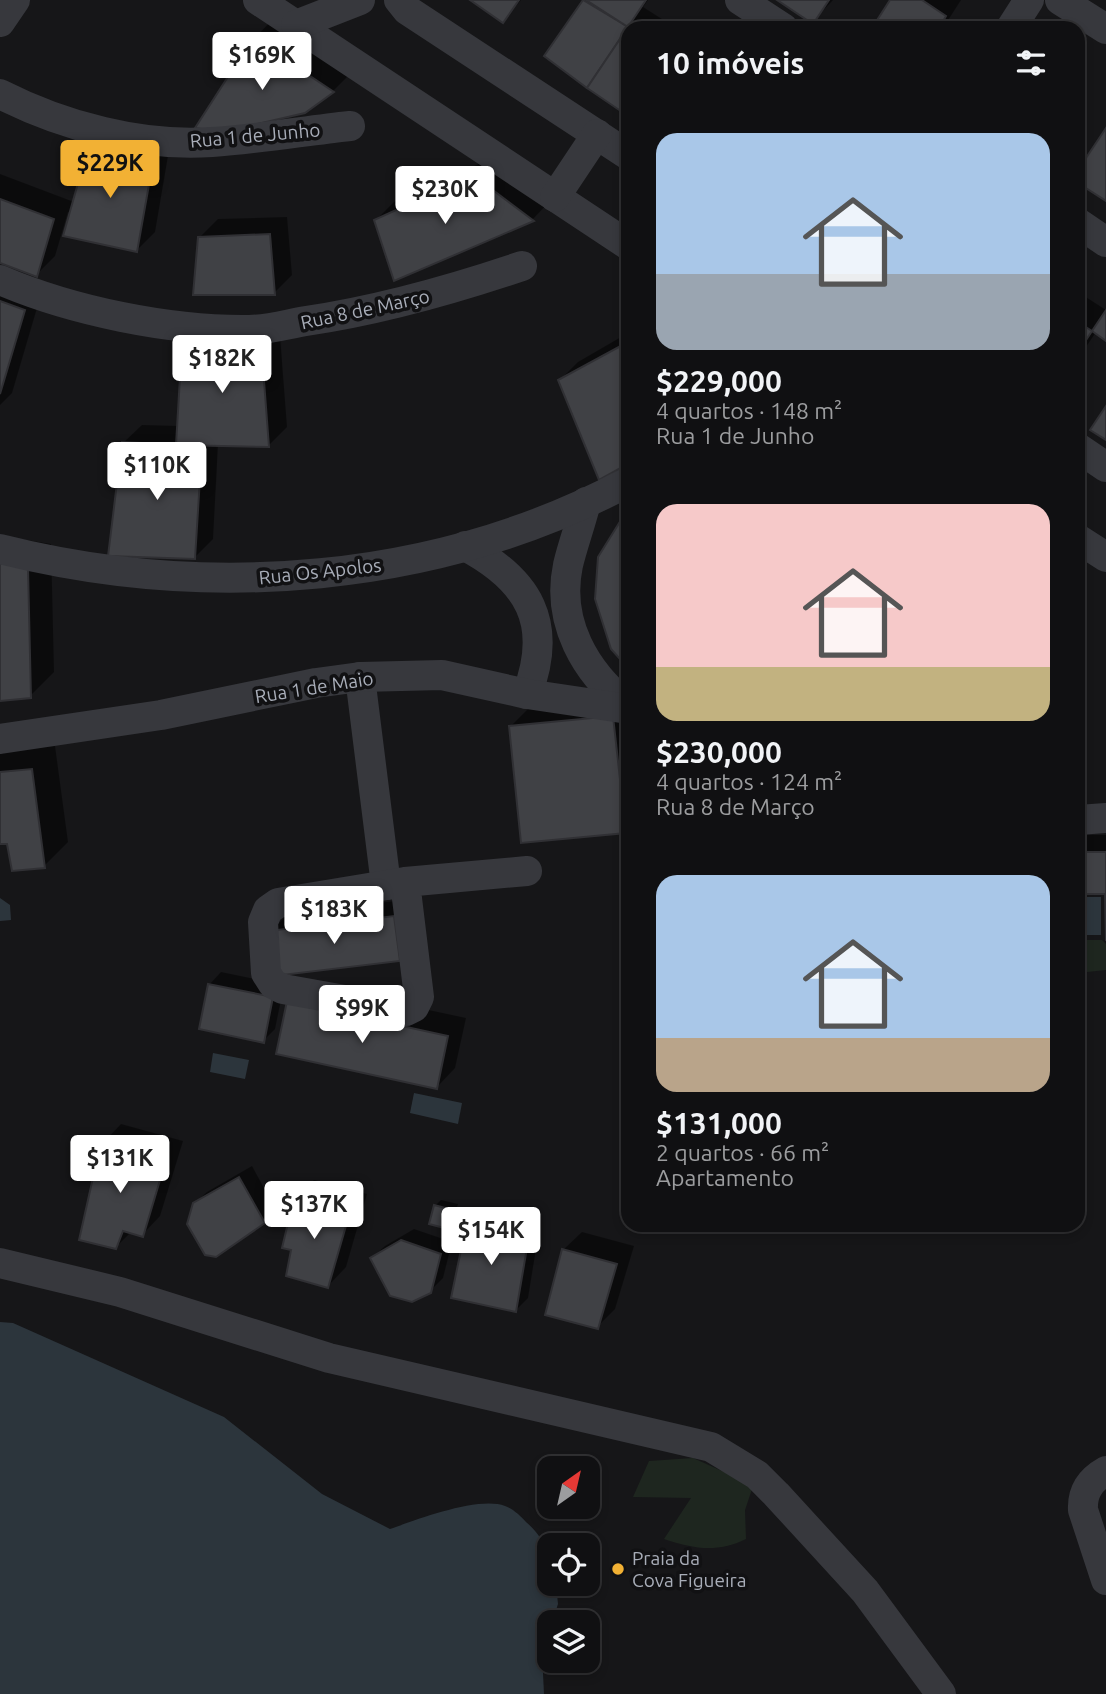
<!DOCTYPE html>
<html lang="pt">
<meta charset="utf-8">
<style>
body{margin:0;font-family:Ubuntu,sans-serif;background:#19191b;color:#f1f3f6;height:100vh;display:flex;flex-direction:column;font-size:26px;white-space:nowrap}
*{box-sizing:border-box;margin:0}
p{font-size:23px;color:#9c9d9f}
.icon{flex:none;width:38px;height:38px;fill:none;stroke:currentColor;stroke-width:2;stroke-linecap:round;stroke-linejoin:round}
.map{position:relative;flex:1;overflow:hidden}
.panel{position:absolute;left:621px;top:21px;width:464px;height:1211px;display:flex;flex-direction:column;background:#101012;border-radius:21px;box-shadow:0 4px 10px #0003,0 0 0 2px #303032}
.panel>*{flex:none}
.needle{width:46px;rotate:34deg}
.tools{position:absolute;left:537px;top:1456px;display:grid;gap:14px}
.tools a{display:grid;place-items:center;width:63px;height:63px;border-radius:14px;background:#101012;box-shadow:0 4px 10px #0003,0 0 0 2px #303032;font-size:35px}
.price{position:absolute;translate:-50% -60px;padding:0 16px;border-radius:7px;background:#fff;color:#222;font-size:23px;line-height:46px;filter:drop-shadow(0 2px 4px #0008)}
.price::after{content:'';position:absolute;left:50%;top:42px;width:21px;height:16px;margin-left:-10px;background:inherit;clip-path:polygon(0 0,100% 0,50% 100%)}
.price.on{background:#f2b134;color:#111}
ul{padding:0;list-style:none}
li{display:grid;align-content:center;gap:14px;height:371px;padding:0 35px}
li span{display:grid;place-items:center;height:217px;border-radius:21px;color:#555}
li>.icon{margin-inline-start:auto}
span .icon{width:126px;height:126px;fill:#fffc;stroke-width:1}
li b{font-size:30px}
h2{display:flex;justify-content:space-between;align-items:center;height:84px;padding:0 35px;font-size:30px}
.map>svg:first-child{display:block}
.green{fill:#1e261f}
.water{fill:#2c353c}
.shadow{fill:#0007}
.building{fill:#404145;stroke:#303034;stroke-width:2}
.lines{fill:none;stroke-linecap:round;stroke-linejoin:round}
.minor{stroke:#37383d;stroke-width:30}
.poi-dot{fill:#f2b134;stroke:#111113;stroke-width:2.5}
.labels{text-anchor:middle;stroke-width:7;stroke-linejoin:round;paint-order:stroke}
.street-label{font-size:19px;fill:#a8adb8;stroke:#111113}
.poi-label{font-size:19px;fill:#a8adb8;stroke:#111113;text-anchor:start}
</style>
<div class="map">
<svg width="1106" height="1694" viewBox="0 0 1106 1694">
<rect width="100%" height="100%" fill="#161618"/>
<g class="green">
<path d="M 1078,940 L 1102,940 L 1106,944 L 1106,970 L 1078,973 Z"/>
<path d="M 693,1458 L 731,1475 L 752,1489 L 745,1510 L 746,1539 C 717,1553 694,1549 664,1539 L 691,1498 L 633,1497 L 649,1461 Z"/>
</g>
<g class="water">
<rect x="1078" y="897" width="23" height="38"/>
<path d="M 0,898 L 10,905 L 11,920 L 0,921 Z"/>
<path d="M 213,1053 L 249,1060 L 245,1079 L 210,1072 Z"/>
<path d="M 414,1093 L 462,1103 L 458,1124 L 410,1113 Z"/>
<path d="M 0,1322 L 13,1323 L 224,1417 L 322,1494 L 390,1529 C 416,1520 478,1496 505,1506 C 512,1508 521,1516 526,1522 C 547,1540 550,1557 550,1584 L 556,1584 L 558,1604 L 542,1653 L 544,1694 L 0,1694 Z"/>
</g>
<g class="shadow">
<path d="M 473,0 L 521,0 L 503,21 Z"/>
<path d="M 585,0 L 648,0 L 643,7 L 676,28 L 628,28 L 628,114 L 547,55 Z"/>
<path d="M 780,0 L 833,0 L 813,21 Z"/>
<path d="M 893,0 L 961,0 L 943,28 L 874,28 Z"/>
<path d="M 272,20 L 351,73 L 333,91 L 304,111 L 198,126 L 254,39 Z"/>
<path d="M 108,131 L 170,144 L 155,232 L 137,250 L 68,212 L 55,256 L 36,275 L 0,261 L 0,174 L 74,202 L 89,149 Z"/>
<path d="M 492,158 L 550,201 L 533,219 L 395,279 L 376,220 L 394,202 Z"/>
<path d="M 287,217 L 292,275 L 274,293 L 200,237 L 218,219 Z"/>
<path d="M 0,277 L 42,291 L 12,393 L 0,405 Z"/>
<path d="M 1078,292 L 1106,310 L 1106,338 L 1096,332 L 1078,359 Z"/>
<path d="M 279,323 L 287,427 L 269,445 L 218,444 L 213,539 L 195,557 L 123,443 L 142,425 L 179,426 L 184,344 L 202,325 Z"/>
<path d="M 628,333 L 628,462 L 599,478 L 560,380 L 578,362 Z"/>
<path d="M 628,515 L 628,666 L 623,521 Z"/>
<path d="M 0,536 L 51,544 L 54,672 L 30,696 L 0,699 Z"/>
<path d="M 628,694 L 628,828 L 625,831 L 510,727 L 534,703 Z"/>
<path d="M 55,746 L 68,842 L 44,866 L 8,842 L 0,843 L 0,751 Z"/>
<path d="M 1078,835 L 1106,835 L 1106,892 L 1082,892 L 1082,936 L 1078,941 Z"/>
<path d="M 412,899 L 399,959 L 270,932 L 288,914 Z"/>
<path d="M 221,972 L 284,985 L 275,1029 L 263,1041 L 209,985 Z"/>
<path d="M 307,984 L 466,1018 L 455,1068 L 437,1087 Z"/>
<path d="M 121,1124 L 183,1141 L 160,1216 L 142,1235 L 131,1232 L 116,1247 L 103,1143 Z"/>
<path d="M 252,1166 L 276,1210 L 263,1222 L 194,1204 L 207,1192 Z"/>
<path d="M 314,1180 L 367,1194 L 346,1267 L 328,1286 L 293,1249 L 296,1199 Z"/>
<path d="M 441,1200 L 458,1204 L 453,1221 L 448,1227 L 435,1206 Z"/>
<path d="M 481,1209 L 540,1224 L 528,1298 L 516,1310 L 469,1222 Z"/>
<path d="M 414,1229 L 452,1242 L 443,1278 L 430,1291 L 372,1258 L 385,1246 Z"/>
<path d="M 582,1232 L 634,1246 L 615,1309 L 597,1327 L 563,1250 Z"/>
</g>
<g class="building">
<path d="M 470,0 L 519,0 L 503,23 Z"/>
<path d="M 583,0 L 628,27 L 587,88 L 544,56 Z"/>
<path d="M 586,0 L 646,0 L 628,27 Z"/>
<path d="M 777,0 L 829,0 L 813,24 Z"/>
<path d="M 890,0 L 922,0 L 946,16 L 939,28 L 872,28 Z"/>
<path d="M 628,27 L 630,28 L 628,116 L 587,88 Z"/>
<path d="M 253,38 L 334,92 L 305,113 L 222,132 L 195,128 Z"/>
<path d="M 1106,128 L 1106,201 L 1078,183 L 1078,170 Z"/>
<path d="M 88,148 L 153,162 L 137,252 L 63,236 Z"/>
<path d="M 473,175 L 534,221 L 394,281 L 374,220 Z"/>
<path d="M 0,199 L 54,219 L 37,277 L 0,263 Z"/>
<path d="M 270,234 L 275,295 L 193,295 L 198,237 Z"/>
<path d="M 0,301 L 25,310 L 0,394 Z"/>
<path d="M 1106,310 L 1106,341 L 1092,331 Z"/>
<path d="M 1078,322 L 1092,331 L 1078,352 Z"/>
<path d="M 261,341 L 269,447 L 176,445 L 182,343 Z"/>
<path d="M 628,342 L 628,464 L 599,480 L 558,380 Z"/>
<path d="M 1106,406 L 1106,440 L 1090,430 Z"/>
<path d="M 122,442 L 202,446 L 195,559 L 108,556 Z"/>
<path d="M 628,516 L 628,668 L 611,649 L 595,599 L 598,557 L 621,520 Z"/>
<path d="M 0,563 L 28,568 L 31,698 L 0,701 Z"/>
<path d="M 613,716 L 626,833 L 521,843 L 509,726 Z"/>
<path d="M 32,769 L 45,868 L 12,871 L 7,844 L 0,844 L 0,772 Z"/>
<path d="M 1078,852 L 1106,852 L 1106,941 L 1105,894 L 1078,894 Z"/>
<path d="M 394,916 L 400,961 L 274,976 L 268,931 Z"/>
<path d="M 208,984 L 273,997 L 264,1043 L 199,1029 Z"/>
<path d="M 287,1001 L 448,1036 L 437,1089 L 276,1054 Z"/>
<path d="M 101,1142 L 166,1160 L 143,1237 L 123,1231 L 116,1249 L 79,1240 Z"/>
<path d="M 239,1177 L 265,1223 L 216,1257 L 205,1255 L 187,1224 L 193,1203 Z"/>
<path d="M 294,1198 L 350,1212 L 328,1288 L 286,1276 L 291,1250 L 282,1248 Z"/>
<path d="M 434,1205 L 453,1210 L 448,1229 L 429,1224 Z"/>
<path d="M 467,1221 L 529,1236 L 516,1312 L 451,1298 Z"/>
<path d="M 401,1240 L 441,1254 L 431,1293 L 412,1302 L 390,1296 L 370,1258 Z"/>
<path d="M 562,1249 L 617,1264 L 598,1329 L 545,1315 Z"/>
</g>
<g class="lines">
<g class="minor">
<path d="M 258,0 L 628,245"/>
<path d="M 399,0 L 407,10 L 628,155"/>
<path d="M 740,0 L 783,28"/>
<path d="M 1060,0 L 1106,29"/>
<path d="M 0,22 L 15,0"/>
<path d="M 296,25 L 360,0"/>
<path d="M 1011,28 L 1029,0"/>
<path d="M 0,94 C 63,126 141,147 212,142 C 258,139 304,131 350,126"/>
<path d="M 555,197 L 597,134"/>
<path d="M 1078,223 L 1106,242"/>
<path d="M 0,280 C 72,311 170,331 249,330 C 267,330 288,324 306,321 C 381,310 451,290 522,266"/>
<path d="M 1078,448 L 1106,467"/>
<path d="M 586,502 C 581,523 573,544 568,565 C 556,622 585,672 628,706"/>
<path d="M 1078,539 L 1106,557"/>
<path d="M 465,546 C 529,580 554,623 527,694"/>
<path d="M 0,549 C 208,601 437,584 628,482"/>
<path d="M 360,677 L 386,885"/>
<path d="M 0,739 L 161,715 L 316,683 L 360,677 L 442,675 L 527,694 L 628,709"/>
<path d="M 1078,820 L 1106,818"/>
<path d="M 405,882 L 419,997 L 414,1007 L 406,1011 L 283,989 L 273,984 L 266,973 L 263,922 L 268,910 L 278,903 L 405,882 L 527,871"/>
<path d="M 0,1263 L 120,1292 L 329,1358 L 711,1447 L 757,1475 L 776,1494 L 865,1591 L 941,1694"/>
<path d="M 1106,1471 C 1090,1480 1082,1492 1083,1510 L 1106,1580"/>
</g>
</g>
<circle class="poi-dot" cx="618" cy="1569" r="7"/>
<g class="labels">
<g class="street-label">
<text transform="translate(255 135) rotate(-5)" y="7">Rua 1 de Junho</text>
<text transform="translate(365 309) rotate(-12)" y="7">Rua 8 de Março</text>
<text transform="translate(320 571) rotate(-6)" y="7">Rua Os Apolos</text>
<text transform="translate(314 687) rotate(-9)" y="7">Rua 1 de Maio</text>
</g>
<g class="poi-label">
<text x="632" y="1565">Praia da<tspan x="632" dy="22">Cova Figueira</tspan></text>
</g>
</g>
</svg>
<div class="tools">
<a><svg class="needle" viewBox="-14 -14 28 28"><path d="M0-13l5 13h-10z" fill="#e53935"/><path d="M0 13l5-13h-10z" fill="#9c9d9f"/></svg></a>
<a><svg class="icon" aria-label="locate" viewBox="0 0 24 24"><circle cx="12" cy="12" r="6"/><path d="M12 2v4M12 18v4M2 12h4M18 12h4"/></svg></a>
<a><svg class="icon" aria-label="layers" viewBox="0 0 24 24"><path d="M12 4l9 5-9 5-9-5zM3 14l9 5 9-5"/></svg></a>
</div>
<b class="price" style="left:262px;top:92px">$169K</b>
<b class="price on" style="left:110px;top:200px">$229K</b>
<b class="price" style="left:445px;top:226px">$230K</b>
<b class="price" style="left:222px;top:395px">$182K</b>
<b class="price" style="left:157px;top:502px">$110K</b>
<b class="price" style="left:334px;top:946px">$183K</b>
<b class="price" style="left:362px;top:1045px">$99K</b>
<b class="price" style="left:120px;top:1195px">$131K</b>
<b class="price" style="left:314px;top:1241px">$137K</b>
<b class="price" style="left:491px;top:1267px">$154K</b>
<section class="panel">
<h2>10 imóveis<svg class="icon" aria-label="filters" viewBox="0 0 24 24"><path d="M4 7h16M4 17h16"/><circle cx="9" cy="7" r="2"/><circle cx="15" cy="17" r="2"/></svg></h2>
<ul>
<li><span style="background:linear-gradient(#a9c7e8 65%,#9aa5b1 0)"><svg class="icon" aria-label="home" viewBox="0 0 24 24"><path d="M3 11l9-7 9 7M6 9v11h12V9"/></svg></span><div><b>$229,000</b><p>4 quartos · 148 m²</p><p>Rua 1 de Junho</p></div></li>
<li><span style="background:linear-gradient(#f6c9c9 75%,#c2b280 0)"><svg class="icon" aria-label="home" viewBox="0 0 24 24"><path d="M3 11l9-7 9 7M6 9v11h12V9"/></svg></span><div><b>$230,000</b><p>4 quartos · 124 m²</p><p>Rua 8 de Março</p></div></li>
<li><span style="background:linear-gradient(#a9c7e8 75%,#b9a48a 0)"><svg class="icon" aria-label="home" viewBox="0 0 24 24"><path d="M3 11l9-7 9 7M6 9v11h12V9"/></svg></span><div><b>$131,000</b><p>2 quartos · 66 m²</p><p>Apartamento</p></div></li>
</ul>
</section>
</div>
